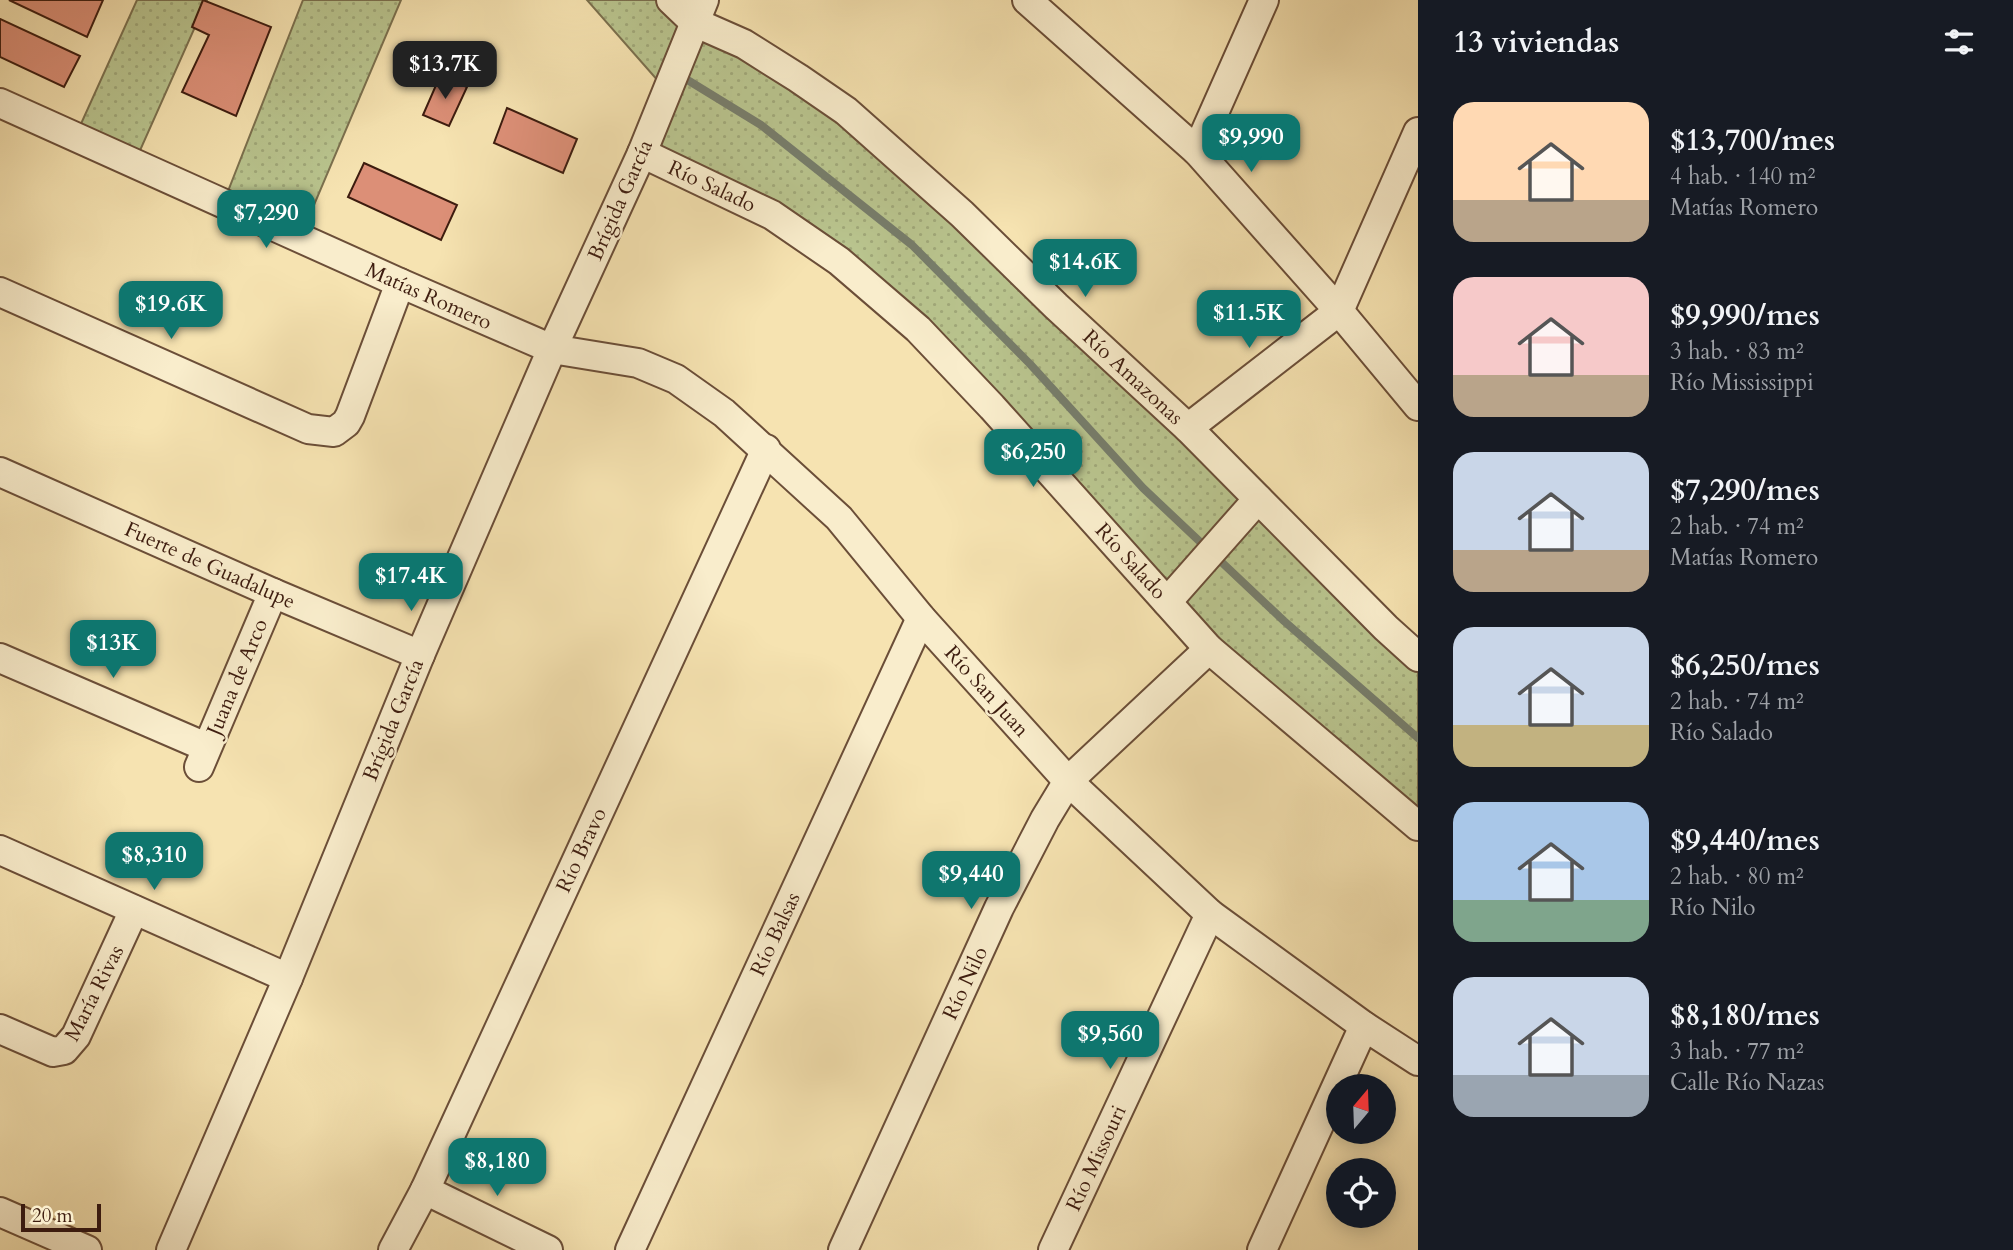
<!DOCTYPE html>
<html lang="es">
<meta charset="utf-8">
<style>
body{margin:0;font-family:Cardo,serif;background:#242831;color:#f1f3f6;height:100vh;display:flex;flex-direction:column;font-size:26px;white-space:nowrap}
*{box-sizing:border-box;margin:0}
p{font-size:23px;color:#9ea1a6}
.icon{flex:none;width:38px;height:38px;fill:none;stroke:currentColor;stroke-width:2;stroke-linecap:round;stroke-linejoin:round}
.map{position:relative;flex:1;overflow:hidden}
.details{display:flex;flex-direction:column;background:#171b24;width:595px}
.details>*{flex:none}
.needle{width:46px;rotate:19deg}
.buttons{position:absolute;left:1326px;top:1074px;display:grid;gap:14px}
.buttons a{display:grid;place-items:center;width:70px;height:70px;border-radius:50%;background:#171b24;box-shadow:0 4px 18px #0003;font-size:35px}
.scale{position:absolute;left:21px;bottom:18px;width:80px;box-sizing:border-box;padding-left:7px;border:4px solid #3d1c0f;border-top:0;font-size:19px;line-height:24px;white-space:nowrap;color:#3d1c0f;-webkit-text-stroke:5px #f9edcc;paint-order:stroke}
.price{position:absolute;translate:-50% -60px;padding:0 16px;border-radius:14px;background:#0f766e;color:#fff;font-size:23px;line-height:46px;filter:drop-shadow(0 2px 4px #0008)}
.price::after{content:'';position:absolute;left:50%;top:42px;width:21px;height:16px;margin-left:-10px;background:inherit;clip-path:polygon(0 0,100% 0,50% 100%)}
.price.current{background:#222;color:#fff}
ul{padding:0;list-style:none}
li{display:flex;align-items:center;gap:21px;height:175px;padding:0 35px}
li span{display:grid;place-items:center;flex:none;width:196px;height:140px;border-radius:21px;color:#555}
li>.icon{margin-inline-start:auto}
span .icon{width:84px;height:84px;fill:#fffc;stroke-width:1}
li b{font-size:30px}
h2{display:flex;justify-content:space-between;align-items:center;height:84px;padding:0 35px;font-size:30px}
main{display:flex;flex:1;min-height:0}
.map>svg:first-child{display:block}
.park{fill:url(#park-dots);stroke:#7b704e;stroke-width:2}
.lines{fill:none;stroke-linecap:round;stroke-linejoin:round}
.stream{stroke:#777d6b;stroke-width:8}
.building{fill:#dc8f77;stroke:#3d1c0f;stroke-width:2}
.street-casing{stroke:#6b4e38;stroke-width:32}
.street{stroke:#f9edcc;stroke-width:28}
.labels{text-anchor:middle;stroke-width:5;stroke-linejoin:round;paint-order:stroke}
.street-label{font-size:21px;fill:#3d1c0f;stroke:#f9edcc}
</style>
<main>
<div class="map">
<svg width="1418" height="1250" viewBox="0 0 1418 1250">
<defs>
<pattern id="park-dots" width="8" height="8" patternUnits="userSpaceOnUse" patternTransform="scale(1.75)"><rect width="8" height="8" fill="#b9c48e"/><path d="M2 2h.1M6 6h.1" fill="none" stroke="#a0a879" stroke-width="1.8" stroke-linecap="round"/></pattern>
</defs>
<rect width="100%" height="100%" fill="#f6e3b1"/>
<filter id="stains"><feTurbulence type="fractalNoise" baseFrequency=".00286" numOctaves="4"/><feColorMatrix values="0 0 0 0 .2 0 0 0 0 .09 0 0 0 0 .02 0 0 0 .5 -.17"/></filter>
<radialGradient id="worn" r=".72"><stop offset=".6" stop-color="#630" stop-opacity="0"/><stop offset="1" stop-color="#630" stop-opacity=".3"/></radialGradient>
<g class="park">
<path d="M 137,0 L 207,0 L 134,164 L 75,137 Z"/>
<path d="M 303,0 L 401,0 L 300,238 L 223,204 Z"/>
<path d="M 587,0 L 673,0 L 798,78 L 1418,654 L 1418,826 L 1209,649 L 839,262 L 642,153 L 667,91 Z"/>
</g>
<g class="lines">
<path class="stream" d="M 681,76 L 761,125 L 912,245 L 1030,364 L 1143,488 L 1284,621 L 1418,738"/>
</g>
<g class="building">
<path d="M 9,0 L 103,0 L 87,37 Z"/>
<path d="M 203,0 L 271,27 L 236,116 L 182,92 L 209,35 L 192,27 Z"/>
<path d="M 0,19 L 80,56 L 64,87 L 0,57 Z"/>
<path d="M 440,76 L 467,87 L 449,126 L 423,115 Z"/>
<path d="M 507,108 L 577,139 L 563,173 L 494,143 Z"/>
<path d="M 364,163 L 457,205 L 441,240 L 348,197 Z"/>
</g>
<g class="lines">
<g class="street-casing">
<g id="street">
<path d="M 671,0 L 694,22 L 744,44 L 798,78 L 846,111 L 962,214 L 1056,306 L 1188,428 L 1386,628 L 1418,657"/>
<path d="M 1027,0 L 1197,151 L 1339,311 L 1418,406"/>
<path d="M 0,103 L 400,283 L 552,349 L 638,363 L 676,379 L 724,413 L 839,518 L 921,618 L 1068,781 L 1210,914 L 1364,1026 L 1418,1061"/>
<path d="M 1197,151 L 1264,0"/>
<path d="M 642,153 L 772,215 L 839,261 L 918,329 L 992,407 L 1209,649 L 1418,826"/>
<path d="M 0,292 L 308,429 L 334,432 L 346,423 L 350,416 L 400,283"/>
<path d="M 1188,428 L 1339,311 L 1418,132"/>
<path d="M 0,472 L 273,593 L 420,655"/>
<path d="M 1167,602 L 1258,499"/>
<path d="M 0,658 L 206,747"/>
<path d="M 199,767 L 273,593"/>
<path d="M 0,850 L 288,978"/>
<path d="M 0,1029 L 53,1052 L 64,1050 L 76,1036 L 134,910"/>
<path d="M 425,1190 L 548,1250"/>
<path d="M 0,1212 L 87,1250"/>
<path d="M 171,1250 L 288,978 L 420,655 L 552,349 L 642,153 L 704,0"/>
<path d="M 393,1250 L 425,1190 L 766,449"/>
<path d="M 630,1250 L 921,618"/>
<path d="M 843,1250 L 999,908 L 1045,819 L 1068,781 L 1209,649"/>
<path d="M 1053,1250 L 1210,914"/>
<path d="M 1262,1250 L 1364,1026"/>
</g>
</g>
<use href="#street" class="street"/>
</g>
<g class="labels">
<g class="street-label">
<text transform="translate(712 186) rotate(25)" y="7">Río Salado</text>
<text transform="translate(620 200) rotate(-66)" y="7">Brígida García</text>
<text transform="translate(429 296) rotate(24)" y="7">Matías Romero</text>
<text transform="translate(1133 377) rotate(43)" y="7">Río Amazonas</text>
<text transform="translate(1131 561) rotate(48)" y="7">Río Salado</text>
<text transform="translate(210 565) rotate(24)" y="7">Fuerte de Guadalupe</text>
<text transform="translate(237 677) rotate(-67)" y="7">Juana de Arco</text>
<text transform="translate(987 691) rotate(48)" y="7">Río San Juan</text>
<text transform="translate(393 720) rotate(-68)" y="7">Brígida García</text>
<text transform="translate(581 850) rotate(-65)" y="7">Río Bravo</text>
<text transform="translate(775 934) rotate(-65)" y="7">Río Balsas</text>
<text transform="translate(965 983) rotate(-65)" y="7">Río Nilo</text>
<text transform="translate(94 993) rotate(-63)" y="7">María Rivas</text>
<text transform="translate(1096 1158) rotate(-65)" y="7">Río Missouri</text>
</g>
</g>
<rect width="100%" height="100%" filter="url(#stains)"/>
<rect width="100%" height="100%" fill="url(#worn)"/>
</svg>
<div class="buttons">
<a><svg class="needle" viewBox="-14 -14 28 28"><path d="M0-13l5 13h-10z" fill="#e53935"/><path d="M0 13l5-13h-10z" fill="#9ea1a6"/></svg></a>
<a><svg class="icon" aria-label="locate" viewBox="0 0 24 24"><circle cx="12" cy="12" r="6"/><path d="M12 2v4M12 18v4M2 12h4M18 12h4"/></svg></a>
</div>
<div class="scale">20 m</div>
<b class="price current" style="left:445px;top:101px">$13.7K</b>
<b class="price" style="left:1251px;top:174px">$9,990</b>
<b class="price" style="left:266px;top:250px">$7,290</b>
<b class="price" style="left:1085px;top:299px">$14.6K</b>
<b class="price" style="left:171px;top:341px">$19.6K</b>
<b class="price" style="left:1249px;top:350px">$11.5K</b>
<b class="price" style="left:1033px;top:489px">$6,250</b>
<b class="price" style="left:411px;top:613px">$17.4K</b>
<b class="price" style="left:113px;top:680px">$13K</b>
<b class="price" style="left:154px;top:892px">$8,310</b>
<b class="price" style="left:971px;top:911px">$9,440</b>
<b class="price" style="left:1110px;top:1071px">$9,560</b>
<b class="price" style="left:497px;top:1198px">$8,180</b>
</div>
<section class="details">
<h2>13 viviendas<svg class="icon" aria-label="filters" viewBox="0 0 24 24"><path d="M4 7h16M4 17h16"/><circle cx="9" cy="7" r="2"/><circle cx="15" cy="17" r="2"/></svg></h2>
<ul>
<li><span style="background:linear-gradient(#ffd9b3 70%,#b9a48a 0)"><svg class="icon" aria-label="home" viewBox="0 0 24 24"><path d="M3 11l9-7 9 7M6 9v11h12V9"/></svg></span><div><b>$13,700/mes</b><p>4 hab. · 140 m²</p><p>Matías Romero</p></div></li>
<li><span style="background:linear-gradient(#f6c9c9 70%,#b9a48a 0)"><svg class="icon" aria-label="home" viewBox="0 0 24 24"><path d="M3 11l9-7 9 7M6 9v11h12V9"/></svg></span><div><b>$9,990/mes</b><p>3 hab. · 83 m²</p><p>Río Mississippi</p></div></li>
<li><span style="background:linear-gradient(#c9d6e8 70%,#b9a48a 0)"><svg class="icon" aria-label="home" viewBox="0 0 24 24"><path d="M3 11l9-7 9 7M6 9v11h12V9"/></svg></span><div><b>$7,290/mes</b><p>2 hab. · 74 m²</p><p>Matías Romero</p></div></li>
<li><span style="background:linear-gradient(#c9d6e8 70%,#c2b280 0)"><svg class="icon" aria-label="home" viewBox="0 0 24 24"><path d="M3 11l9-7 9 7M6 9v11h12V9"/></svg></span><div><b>$6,250/mes</b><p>2 hab. · 74 m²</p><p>Río Salado</p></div></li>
<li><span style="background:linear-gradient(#a9c7e8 70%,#7fa58c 0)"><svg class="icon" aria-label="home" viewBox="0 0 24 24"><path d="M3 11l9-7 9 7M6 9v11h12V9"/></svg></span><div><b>$9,440/mes</b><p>2 hab. · 80 m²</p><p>Río Nilo</p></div></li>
<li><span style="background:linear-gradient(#c9d6e8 70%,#9aa5b1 0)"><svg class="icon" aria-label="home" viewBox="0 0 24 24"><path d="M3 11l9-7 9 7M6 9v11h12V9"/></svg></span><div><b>$8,180/mes</b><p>3 hab. · 77 m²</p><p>Calle Río Nazas</p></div></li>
</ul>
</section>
</main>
